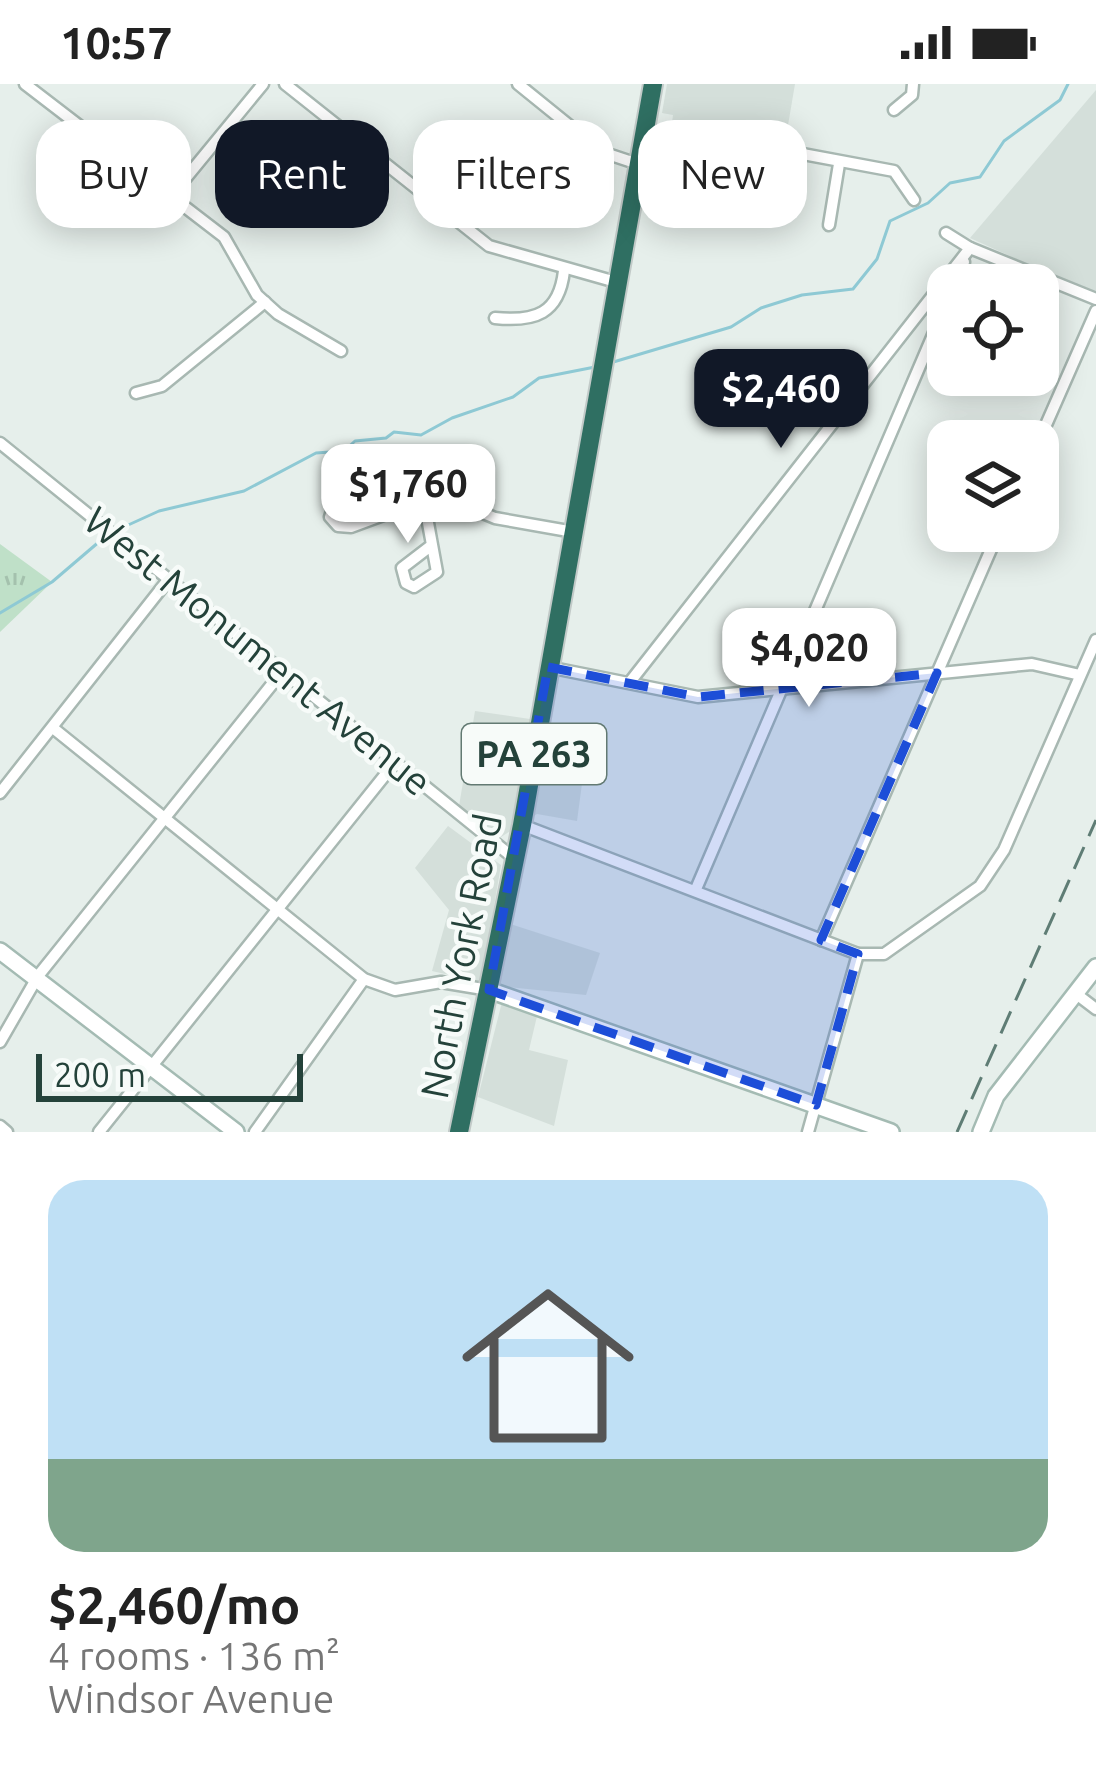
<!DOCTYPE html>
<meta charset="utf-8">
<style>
body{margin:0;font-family:Ubuntu,sans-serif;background:#f6f6f6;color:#222;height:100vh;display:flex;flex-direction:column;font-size:45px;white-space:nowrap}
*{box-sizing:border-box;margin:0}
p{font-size:39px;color:#767676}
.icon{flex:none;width:66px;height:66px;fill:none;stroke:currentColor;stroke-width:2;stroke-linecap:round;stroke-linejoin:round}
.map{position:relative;height:1048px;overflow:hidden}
.sheet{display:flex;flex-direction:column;background:#fff;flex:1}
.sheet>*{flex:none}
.top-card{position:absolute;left:36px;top:36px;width:1026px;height:108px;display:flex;gap:24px}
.fabs{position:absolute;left:927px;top:180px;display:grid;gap:24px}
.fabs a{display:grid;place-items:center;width:132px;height:132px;border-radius:24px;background:#fff;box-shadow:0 6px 30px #0003;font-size:60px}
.scale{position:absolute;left:36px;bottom:30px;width:267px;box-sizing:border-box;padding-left:12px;border:6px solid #24423a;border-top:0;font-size:33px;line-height:42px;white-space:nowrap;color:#24423a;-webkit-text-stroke:9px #f7fbf9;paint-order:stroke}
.price{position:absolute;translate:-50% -102px;padding:0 27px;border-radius:24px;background:#fff;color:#222;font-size:39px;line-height:78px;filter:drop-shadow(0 3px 6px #0008)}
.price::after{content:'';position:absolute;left:50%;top:72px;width:36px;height:27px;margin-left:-18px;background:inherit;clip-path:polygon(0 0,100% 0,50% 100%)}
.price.selected{background:#111827;color:#fff}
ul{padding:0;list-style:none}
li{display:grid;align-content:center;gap:24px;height:636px;padding:0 48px}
li span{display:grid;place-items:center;height:372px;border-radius:36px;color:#555}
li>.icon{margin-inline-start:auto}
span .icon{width:216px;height:216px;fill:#fffc;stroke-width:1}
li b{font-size:51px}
.chip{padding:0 42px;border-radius:36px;background:#fff;box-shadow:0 6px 30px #0003;font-size:42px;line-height:108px}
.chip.selected{background:#111827;color:#fff}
.status{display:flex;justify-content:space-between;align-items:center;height:84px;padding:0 60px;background:#fff;direction:ltr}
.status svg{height:33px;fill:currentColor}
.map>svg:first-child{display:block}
.built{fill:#d4dfda}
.grass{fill:url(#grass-tufts)}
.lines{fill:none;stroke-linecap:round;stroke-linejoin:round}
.stream{stroke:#8ec9d4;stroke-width:3}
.street-casing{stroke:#a8b8b2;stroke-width:15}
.secondary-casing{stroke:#a4bbb3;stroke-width:20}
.highway-casing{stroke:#c2cac8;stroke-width:22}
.street{stroke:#fff;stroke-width:10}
.secondary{stroke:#fff;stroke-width:15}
.highway{stroke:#2f6f62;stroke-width:18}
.rail{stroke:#5f7d75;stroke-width:3;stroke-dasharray:24 12;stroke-linecap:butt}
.marked{fill:#1d4ed8;fill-opacity:0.2;stroke:#1d4ed8;stroke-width:9;stroke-dasharray:24 15;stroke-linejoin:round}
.labels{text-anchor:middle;stroke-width:9;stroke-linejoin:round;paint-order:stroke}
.shield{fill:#f7fbf9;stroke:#637a73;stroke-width:3}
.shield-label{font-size:36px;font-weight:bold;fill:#24423a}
.street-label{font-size:39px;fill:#24423a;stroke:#f7fbf9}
</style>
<div class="status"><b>10:57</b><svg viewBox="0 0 49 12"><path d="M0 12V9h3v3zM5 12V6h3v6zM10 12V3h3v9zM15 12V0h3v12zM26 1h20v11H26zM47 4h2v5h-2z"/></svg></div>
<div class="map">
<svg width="1096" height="1048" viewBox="0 0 1096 1048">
<defs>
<pattern id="grass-tufts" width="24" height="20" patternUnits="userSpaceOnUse" patternTransform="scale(3)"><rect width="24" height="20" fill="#bfe0c8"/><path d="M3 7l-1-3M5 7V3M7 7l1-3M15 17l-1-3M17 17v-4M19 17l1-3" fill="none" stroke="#a4c1ad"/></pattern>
</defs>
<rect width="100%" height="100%" fill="#e6efeb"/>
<g class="built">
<path d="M 667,0 L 795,0 L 785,59 L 672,38 L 673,31 L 662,29 Z"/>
<path d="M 1096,6 L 1096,211 L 970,154 Z"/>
<path d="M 475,627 L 530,635 L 588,655 L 577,737 L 537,730 L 501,753 L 459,722 Z"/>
<path d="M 448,742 L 501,781 L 492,834 L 600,869 L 586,911 L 498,902 L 432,887 L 449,826 L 415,784 Z"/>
<path d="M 502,918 L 538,928 L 529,966 L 568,976 L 554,1042 L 478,1013 Z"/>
</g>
<path class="grass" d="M 0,460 L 52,498 L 0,548 Z"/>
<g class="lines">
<g class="stream">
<path d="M 610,279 L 731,243 L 761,224 L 802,211 L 853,205 L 877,175 L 890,137 L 928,119 L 950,99 L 980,93 L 1004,57 L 1060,16 L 1068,0"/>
<path d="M 115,447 L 159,427 L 244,407 L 316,369 L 344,367 L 355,357 L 386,354 L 394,348 L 421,351 L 452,334 L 513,313 L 539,294 L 595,283"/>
<path d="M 0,529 L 52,498 L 107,451"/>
</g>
<g class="street-casing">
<g id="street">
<path d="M 25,0 L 224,153 L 257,211 L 278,230 L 341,267"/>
<path d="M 285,0 L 489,162 L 616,198"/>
<path d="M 518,0 L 602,68 L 638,80 L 739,58 L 894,87 L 914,116"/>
<path d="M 894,26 L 912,11 L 913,0"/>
<path d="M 171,112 L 263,0"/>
<path d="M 732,128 L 740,104 L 739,58"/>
<path d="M 829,141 L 839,80"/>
<path d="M 946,149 L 970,164 L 1096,215"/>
<path d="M 954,201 L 964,178"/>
<path d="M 495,234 C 535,238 559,230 564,187"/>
<path d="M 136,309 L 162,302 L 265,218"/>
<path d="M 0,359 L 515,775"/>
<path d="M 1038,359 L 1096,227"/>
<path d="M 397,426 L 385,412 L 334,421 L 330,433 L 338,442 L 351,443 L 397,426 L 426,428 L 461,420 L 495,434 L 574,448"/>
<path d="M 426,428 L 437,488 L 414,503 L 406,499 L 402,484 L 432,461"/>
<path d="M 548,583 L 698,613 L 1032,580 L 1080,591"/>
<path d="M 630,598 L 970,164"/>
<path d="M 53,644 L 364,895 L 395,906 L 441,898 L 489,906"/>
<path d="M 0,709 L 168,496"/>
<path d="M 522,741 L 858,870 L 884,870 L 980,802 L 1004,766 L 1096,556"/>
<path d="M 696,805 L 948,216"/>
<path d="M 821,856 L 999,447"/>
<path d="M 1075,909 L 1096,925"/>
<path d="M 0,958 L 38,892 L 281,589"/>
<path d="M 0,1042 L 7,1048"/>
<path d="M 99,1048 L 397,676"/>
<path d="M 255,1048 L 364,895"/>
<path d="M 808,1048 L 858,870"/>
</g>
</g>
<g class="secondary-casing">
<g id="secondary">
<path d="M 0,867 L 236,1048"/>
<path d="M 489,906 L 891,1048"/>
<path d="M 981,1048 L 996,1012 L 1096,883"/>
</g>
</g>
<g class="highway-casing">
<path id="highway" d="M 459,1048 L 522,741 L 653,0"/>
</g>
<use href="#street" class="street"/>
<use href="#secondary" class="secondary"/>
<use href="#highway" class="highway"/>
<path class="rail" d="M 957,1048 L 1096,736"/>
</g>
<path class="marked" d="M 548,583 L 698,613 L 937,589 L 821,856 L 858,870 L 816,1021 L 489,906 Z"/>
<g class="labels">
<rect class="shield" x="462" y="640" width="144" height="60" rx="9"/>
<g class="shield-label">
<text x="534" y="683">PA 263</text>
</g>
<g class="street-label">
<text transform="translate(258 567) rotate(39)" y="14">West Monument Avenue</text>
<text transform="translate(461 872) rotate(-79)" y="14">North York Road</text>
</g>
</g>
</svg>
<div class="fabs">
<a><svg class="icon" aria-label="locate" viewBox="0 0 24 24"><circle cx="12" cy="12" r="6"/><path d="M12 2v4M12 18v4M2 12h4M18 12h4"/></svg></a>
<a><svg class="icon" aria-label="layers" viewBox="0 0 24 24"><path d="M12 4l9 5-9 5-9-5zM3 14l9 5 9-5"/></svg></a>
</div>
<div class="scale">200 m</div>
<b class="price selected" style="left:781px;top:367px">$2,460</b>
<b class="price" style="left:408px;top:462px">$1,760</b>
<b class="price" style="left:809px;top:626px">$4,020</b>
<div class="top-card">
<a class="chip">Buy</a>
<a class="chip selected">Rent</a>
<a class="chip">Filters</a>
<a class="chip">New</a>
</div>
</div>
<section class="sheet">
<ul>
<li><span style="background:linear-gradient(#bfe0f5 75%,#7fa58c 0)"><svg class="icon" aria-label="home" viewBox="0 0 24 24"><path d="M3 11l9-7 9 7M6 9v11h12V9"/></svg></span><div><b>$2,460/mo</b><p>4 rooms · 136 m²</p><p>Windsor Avenue</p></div></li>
</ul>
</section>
